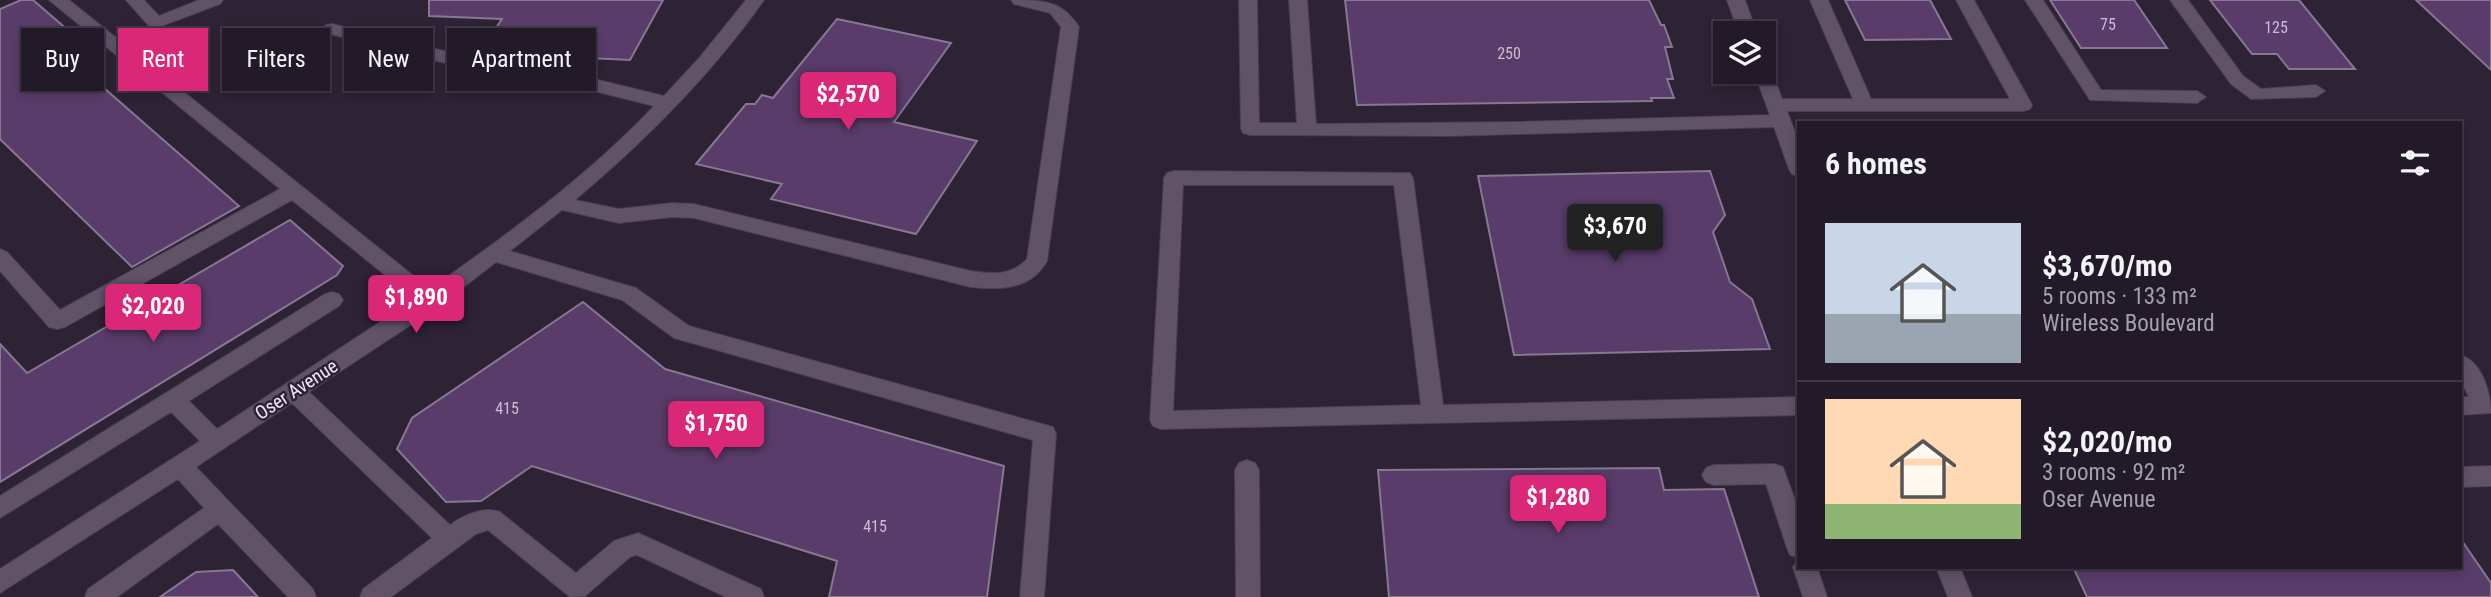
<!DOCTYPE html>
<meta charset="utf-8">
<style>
body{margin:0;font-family:"Roboto Condensed",sans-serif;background:#2e2734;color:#f1f3f6;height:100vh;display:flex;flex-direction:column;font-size:26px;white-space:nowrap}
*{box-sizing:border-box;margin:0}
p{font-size:23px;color:#a2a1a8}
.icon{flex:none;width:38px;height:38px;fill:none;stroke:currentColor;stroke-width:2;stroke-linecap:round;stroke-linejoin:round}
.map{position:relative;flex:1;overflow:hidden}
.details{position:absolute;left:1797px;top:121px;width:665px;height:448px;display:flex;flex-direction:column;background:#221a28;border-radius:0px;box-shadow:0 4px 10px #0003,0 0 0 2px #3f3845}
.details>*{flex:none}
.hud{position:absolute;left:21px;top:28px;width:665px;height:63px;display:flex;gap:14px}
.buttons{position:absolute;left:1713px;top:21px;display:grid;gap:14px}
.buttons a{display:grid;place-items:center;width:63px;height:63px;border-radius:0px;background:#221a28;box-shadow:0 4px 10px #0003,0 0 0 2px #3f3845;font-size:35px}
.price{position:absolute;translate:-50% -60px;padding:0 16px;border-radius:7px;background:#db2777;color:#fff;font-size:23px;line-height:46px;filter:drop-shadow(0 2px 4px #0008)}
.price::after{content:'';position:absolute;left:50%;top:42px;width:21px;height:16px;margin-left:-10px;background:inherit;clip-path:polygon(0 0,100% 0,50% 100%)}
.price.active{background:#222;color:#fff}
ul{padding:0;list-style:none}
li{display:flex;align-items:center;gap:21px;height:175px;padding:0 28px}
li+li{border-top:2px solid #3f3845}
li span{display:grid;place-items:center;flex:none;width:196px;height:140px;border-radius:0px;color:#555}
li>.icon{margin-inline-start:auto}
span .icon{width:84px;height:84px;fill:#fffc;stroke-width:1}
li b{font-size:30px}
h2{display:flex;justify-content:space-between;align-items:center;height:84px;padding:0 28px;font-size:30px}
.tag{padding:0 24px;border-radius:0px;background:#221a28;box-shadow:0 4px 10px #0003,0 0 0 2px #3f3845;font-size:24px;line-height:63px}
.tag.active{background:#db2777;color:#fff}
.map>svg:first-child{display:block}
.building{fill:#593c6a;stroke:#867890;stroke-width:2}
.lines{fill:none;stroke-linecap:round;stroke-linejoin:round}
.minor-casing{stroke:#493e50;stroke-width:2}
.minor{fill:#605368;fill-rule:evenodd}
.labels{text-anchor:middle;stroke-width:5;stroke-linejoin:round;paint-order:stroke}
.number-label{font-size:16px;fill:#cabcd2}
.street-label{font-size:19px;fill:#efe7f4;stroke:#2e2235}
</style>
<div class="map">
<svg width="2491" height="597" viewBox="0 0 2491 597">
<rect width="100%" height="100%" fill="#2e2235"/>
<g class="building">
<path d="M 21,0 L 33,0 L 69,31 L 49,40 L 239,206 L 132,267 L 0,139 L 0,9 Z"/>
<path d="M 429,0 L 663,0 L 630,60 L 479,53 L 502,19 L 429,16 Z"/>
<path d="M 1345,0 L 1649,0 L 1661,25 L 1664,25 L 1672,47 L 1665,47 L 1673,79 L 1667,79 L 1674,98 L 1651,98 L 1652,101 L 1357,105 Z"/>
<path d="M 1845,0 L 1930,0 L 1951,39 L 1865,40 Z"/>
<path d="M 2050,0 L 2134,0 L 2167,48 L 2081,48 Z"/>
<path d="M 2210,0 L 2299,0 L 2355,69 L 2289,69 L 2277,54 L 2252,54 Z"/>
<path d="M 2416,0 L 2491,0 L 2491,70 Z"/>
<path d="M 837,19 L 951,43 L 894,122 L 977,141 L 916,234 L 771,199 L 782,184 L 696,164 L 746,104 L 755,104 L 762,95 L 773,98 Z"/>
<path d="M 1710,171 L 1725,215 L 1713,232 L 1730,282 L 1752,299 L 1770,349 L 1514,355 L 1478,176 Z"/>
<path d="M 290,220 L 343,266 L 337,275 L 0,482 L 0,344 L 27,373 Z"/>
<path d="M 583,302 L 665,369 L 1004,466 L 987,597 L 829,597 L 837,561 L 532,466 L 481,501 L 446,502 L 397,449 L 412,418 Z"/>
<path d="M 1659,468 L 1664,490 L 1724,489 L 1759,597 L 1389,597 L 1378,470 Z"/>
<path d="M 2460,538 L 2491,583 L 2491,597 L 2087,597 L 2073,567 L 2460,567 Z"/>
<path d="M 233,570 L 258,597 L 160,597 L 196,572 Z"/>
</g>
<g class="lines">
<g class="minor-casing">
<g id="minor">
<path d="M 49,0 L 69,0 L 430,289 C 508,234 588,176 654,106 L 586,89 L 461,67 L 326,33 L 323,29 L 326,25 L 332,24 L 461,55 L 586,77 L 664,96 L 700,57 L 746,0 L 764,0 C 711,75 645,141 575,200 L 619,209 L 672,203 L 694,204 L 971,271 C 993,274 1011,276 1027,259 L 1061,27 L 1050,13 L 1014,4 L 1011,0 C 1043,0 1062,0 1079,27 L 1047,261 C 1031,290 1000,290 971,287 L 694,218 L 672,217 L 619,223 L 562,210 L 510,251 L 636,288 L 689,326 L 1053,427 L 1056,434 L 1044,597 L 1020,597 L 1033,440 L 674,338 L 622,300 L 496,262 L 438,307 L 309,392 L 450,525 C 464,515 484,506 500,512 L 576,573 L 614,541 L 638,533 L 761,589 L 764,597 L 726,597 L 637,555 L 630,557 L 585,596 L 570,597 L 488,530 L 476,534 L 391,597 L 360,597 L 363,589 L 432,538 L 292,403 L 196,467 L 313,589 L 316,597 L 288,597 L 218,524 L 117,597 L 85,597 L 88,589 L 204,508 L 178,479 L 0,593 L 0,569 L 200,441 L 171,412 L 0,518 L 0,496 L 325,294 L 332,292 L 339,294 L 343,300 L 339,306 L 189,401 L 217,429 L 415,299 L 292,200 L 65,327 L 57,329 L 49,327 L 0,271 L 0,249 L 7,252 L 60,310 L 280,189 Z"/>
<path d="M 126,0 L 144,0 L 159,16 L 199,0 L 223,0 L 220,4 L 156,28 L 150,27 Z"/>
<path d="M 1239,0 L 1257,0 L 1259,123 L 1297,123 L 1289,0 L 1307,0 L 1316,124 L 1515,122 L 1770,115 L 1754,72 L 1764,72 L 1764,66 L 1772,72 L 1782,99 L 1853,99 L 1810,0 L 1828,0 L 1871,99 L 2010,99 L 1956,0 L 1974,0 L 2032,105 L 2030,109 L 2023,111 L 1787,111 L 1799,143 L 1799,176 L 1792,174 L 1789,169 L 1774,127 L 1449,136 L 1250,135 L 1243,133 L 1241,129 Z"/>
<path d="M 1727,0 L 1745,0 L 1757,33 L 1739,33 Z"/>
<path d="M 2025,0 L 2043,0 L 2101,90 L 2197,91 L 2206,97 L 2197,103 L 2090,100 Z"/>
<path d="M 2170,0 L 2188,0 L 2243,76 L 2261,89 L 2316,85 L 2325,91 L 2316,97 L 2251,99 L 2231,84 Z"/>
<path d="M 1174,171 L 1410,173 L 1413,178 L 1443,405 L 1799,397 L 1799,415 L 1161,429 L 1153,426 L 1150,420 L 1164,178 L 1167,173 ZM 1183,185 L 1394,185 L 1421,405 L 1173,411 Z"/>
<path d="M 2460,355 C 2482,361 2491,393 2491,413 L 2460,415 L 2460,397 L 2469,397 L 2460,380 Z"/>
<path d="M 1247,460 L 1255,463 L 1259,470 L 1260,597 L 1236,597 L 1235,470 L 1239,463 Z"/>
<path d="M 1775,464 L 1783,467 L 1799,511 L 1799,567 L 1817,567 L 1827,597 L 1803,597 L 1793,567 L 1799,558 L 1790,555 L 1787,548 L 1766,484 L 1714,485 L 1706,482 L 1702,475 L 1706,468 L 1714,465 Z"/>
<path d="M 2491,466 L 2491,486 L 2460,487 L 2460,467 Z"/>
<path d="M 1936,567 L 1960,567 L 1972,597 L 1948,597 Z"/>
</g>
</g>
<use href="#minor" class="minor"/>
</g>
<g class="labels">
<g class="number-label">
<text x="2108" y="30">75</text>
<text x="2276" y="33">125</text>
<text x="1509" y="59">250</text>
<text x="507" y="414">415</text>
<text x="875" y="532">415</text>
</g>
<g class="street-label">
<text transform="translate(296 389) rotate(-33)" y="7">Oser Avenue</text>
</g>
</g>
</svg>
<div class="buttons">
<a><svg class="icon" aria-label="layers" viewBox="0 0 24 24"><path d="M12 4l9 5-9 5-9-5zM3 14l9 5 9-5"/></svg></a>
</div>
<b class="price" style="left:848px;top:132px">$2,570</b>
<b class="price active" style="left:1615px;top:264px">$3,670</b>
<b class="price" style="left:416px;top:335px">$1,890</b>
<b class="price" style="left:153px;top:344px">$2,020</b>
<b class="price" style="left:716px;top:461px">$1,750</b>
<b class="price" style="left:1558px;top:535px">$1,280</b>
<div class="hud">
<a class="tag">Buy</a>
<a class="tag active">Rent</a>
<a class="tag">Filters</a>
<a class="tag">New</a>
<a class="tag">Apartment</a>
</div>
<section class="details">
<h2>6 homes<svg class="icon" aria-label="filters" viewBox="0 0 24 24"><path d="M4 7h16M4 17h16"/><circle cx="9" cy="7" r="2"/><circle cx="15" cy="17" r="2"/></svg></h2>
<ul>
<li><span style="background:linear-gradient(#c9d6e8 65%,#9aa5b1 0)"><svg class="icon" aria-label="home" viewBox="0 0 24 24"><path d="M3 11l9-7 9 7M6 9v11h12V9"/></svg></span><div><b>$3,670/mo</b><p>5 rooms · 133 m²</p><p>Wireless Boulevard</p></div></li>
<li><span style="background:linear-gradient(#ffd9b3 75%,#8fb573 0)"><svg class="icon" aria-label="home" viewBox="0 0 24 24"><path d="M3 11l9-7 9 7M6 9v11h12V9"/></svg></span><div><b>$2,020/mo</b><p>3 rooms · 92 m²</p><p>Oser Avenue</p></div></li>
</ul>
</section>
</div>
